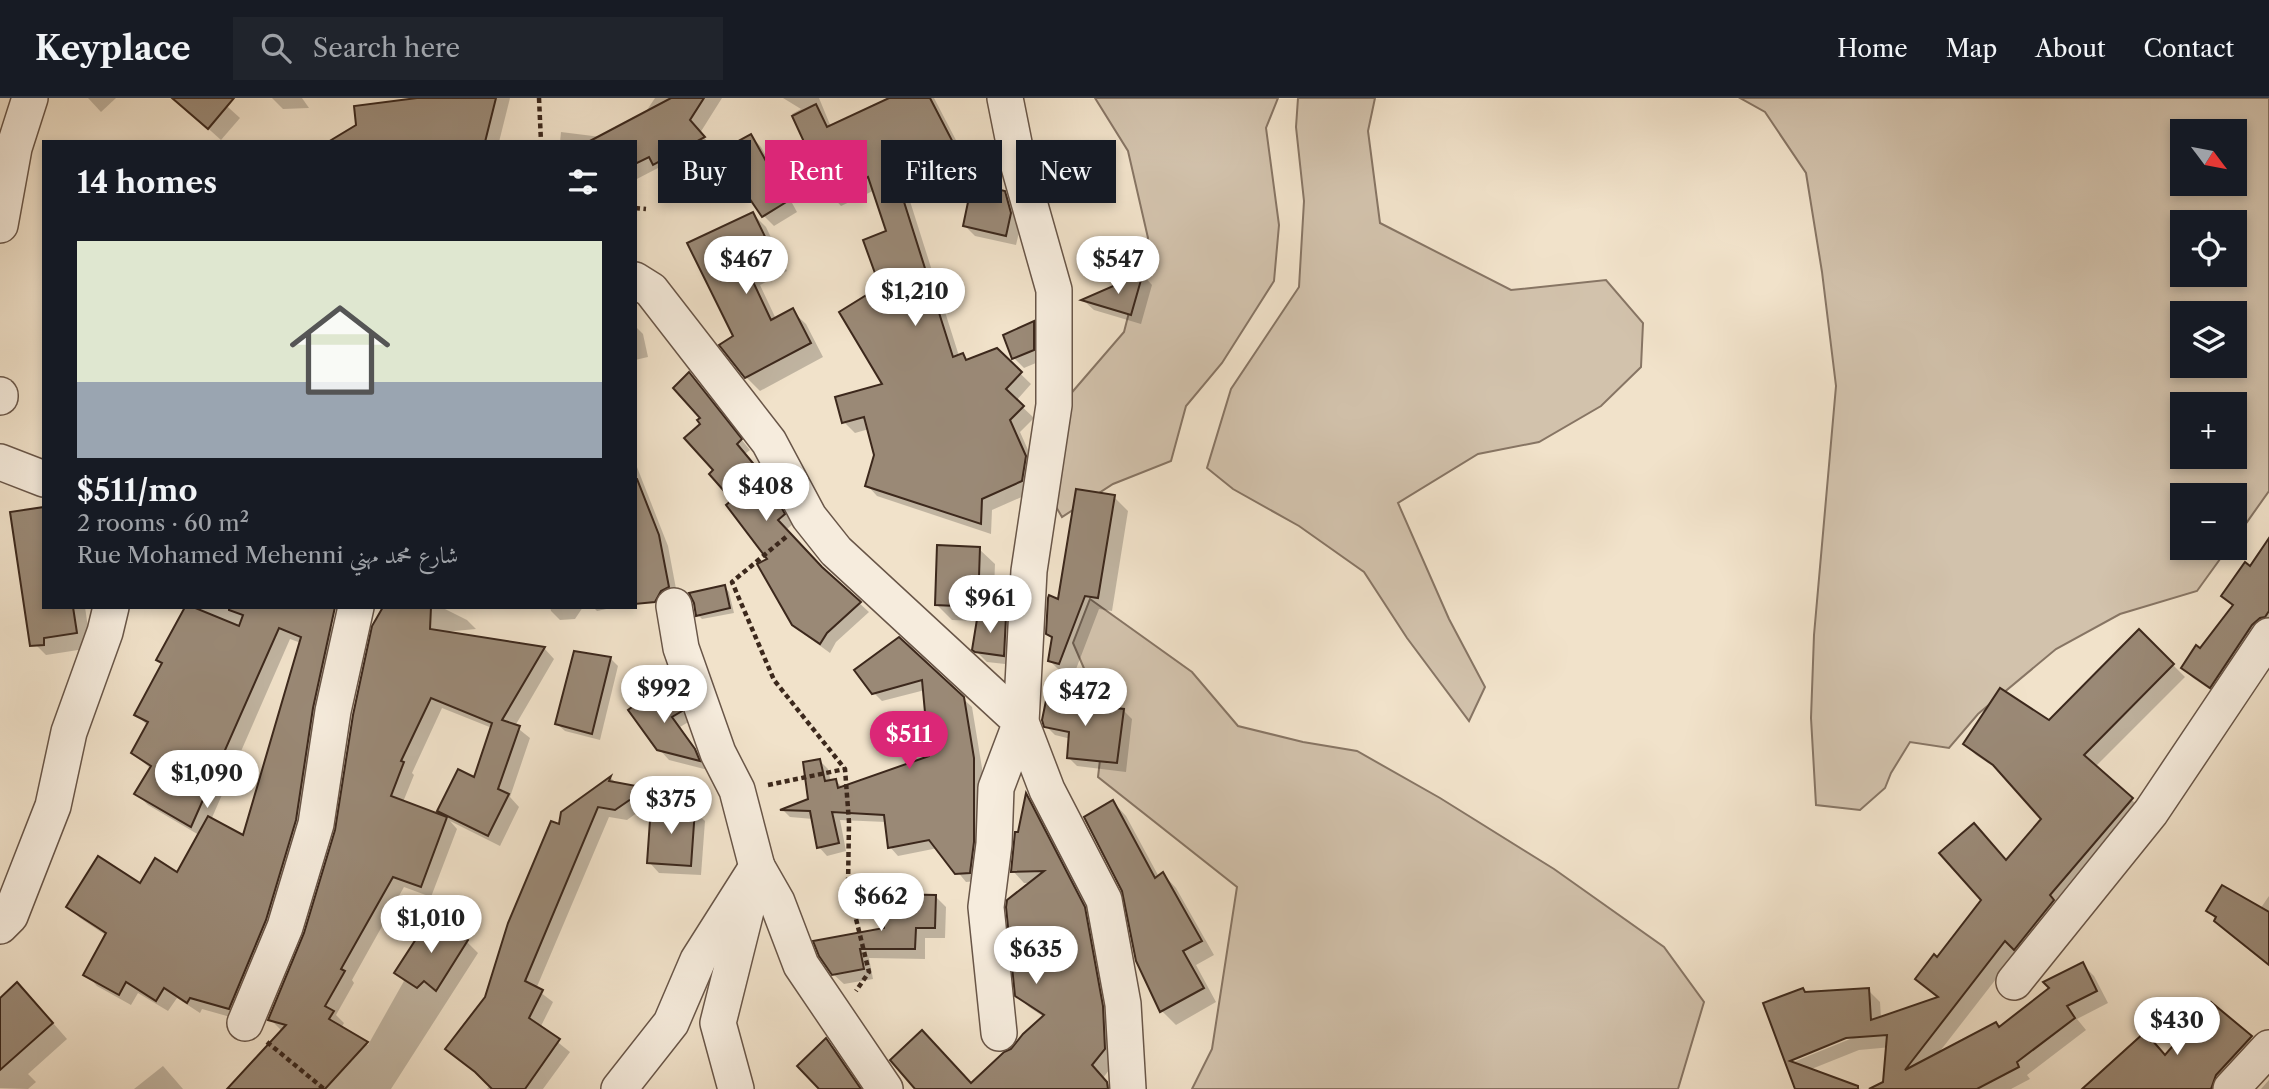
<!DOCTYPE html>
<meta charset="utf-8">
<style>
body{margin:0;font-family:"Libre Caslon Text",Amiri,serif;background:#20242c;color:#f1f3f6;height:100vh;display:flex;flex-direction:column;font-size:26px;white-space:nowrap}
*{box-sizing:border-box;margin:0}
p{font-size:23px;color:#9ea1a6}
.icon{flex:none;width:38px;height:38px;fill:none;stroke:currentColor;stroke-width:2;stroke-linecap:round;stroke-linejoin:round}
.map{position:relative;flex:1;overflow:hidden}
.sheet{position:absolute;left:42px;top:42px;width:595px;height:469px;display:flex;flex-direction:column;background:#171b24;border-radius:0px;box-shadow:0 4px 10px #0003}
.sheet>*{flex:none}
.top-card{position:absolute;left:658px;top:42px;width:665px;height:63px;display:flex;gap:14px}
.needle{width:46px;rotate:122deg}
.controls{position:absolute;left:2170px;top:21px;display:grid;gap:14px}
.controls a{display:grid;place-items:center;width:77px;height:77px;border-radius:0px;background:#171b24;box-shadow:0 4px 10px #0003;font-size:35px}
.price{position:absolute;translate:-50% -60px;padding:0 16px;border-radius:24px;background:#fff;color:#222;font-size:23px;line-height:46px;filter:drop-shadow(0 2px 4px #0008)}
.price::after{content:'';position:absolute;left:50%;top:42px;width:21px;height:16px;margin-left:-10px;background:inherit;clip-path:polygon(0 0,100% 0,50% 100%)}
.price.selected{background:#db2777;color:#fff}
ul{padding:0;list-style:none}
li{display:grid;align-content:center;gap:14px;height:371px;padding:0 35px}
li+li{border-top:2px solid #363941}
li span{display:grid;place-items:center;height:217px;border-radius:0px;color:#555}
li>.icon{margin-inline-start:auto}
span .icon{width:126px;height:126px;fill:#fffc;stroke-width:1}
li b{font-size:30px}
h2{display:flex;justify-content:space-between;align-items:center;height:84px;padding:0 35px;font-size:30px}
.tag{padding:0 24px;border-radius:0px;background:#171b24;box-shadow:0 4px 10px #0003;font-size:24px;line-height:63px}
.tag.selected{background:#db2777;color:#fff}
header{display:flex;align-items:center;gap:42px;box-sizing:border-box;height:98px;padding:0 35px;background:#171b24;border-bottom:2px solid #363941}
header strong{font-size:33px}
nav{display:flex;gap:38px;margin-inline-start:auto;font-size:24px}
.search{width:490px;height:63px;background:#20242c;display:flex;align-items:center;gap:18px;box-sizing:border-box;padding:0 24px;border-radius:0px;color:#9ea1a6;font-size:26px}
.map>svg:first-child{display:block}
.green{fill:#d2c2ac;stroke:#877564;stroke-width:2;fill-rule:evenodd}
.shadow{fill:#0003;fill-rule:evenodd}
.building{fill:#9a8976;stroke:#3c281c;stroke-width:2}
.lines{fill:none;stroke-linecap:round;stroke-linejoin:round}
.minor-casing{stroke:#695648;stroke-width:38}
.path{stroke:#3c281c;stroke-width:4.5;stroke-dasharray:5 3.5;stroke-linecap:butt}
.minor{stroke:#f6ecdd;stroke-width:35}
</style>
<header>
<strong>Keyplace</strong>
<div class="search"><svg class="icon" aria-label="search" viewBox="0 0 24 24"><circle cx="10" cy="10" r="6"/><path d="M15 15l6 6"/></svg>Search here</div>
<nav><a>Home</a><a>Map</a><a>About</a><a>Contact</a></nav>
</header>
<div class="map">
<svg width="2269" height="991" viewBox="0 0 2269 991">
<rect width="100%" height="100%" fill="#f1e2ca"/>
<filter id="stains"><feTurbulence type="fractalNoise" baseFrequency=".00286" numOctaves="4"/><feColorMatrix values="0 0 0 0 .2 0 0 0 0 .09 0 0 0 0 .02 0 0 0 .5 -.17"/></filter>
<radialGradient id="worn" r=".72"><stop offset=".6" stop-color="#630" stop-opacity="0"/><stop offset="1" stop-color="#630" stop-opacity=".3"/></radialGradient>
<g class="green">
<path d="M 1095,0 L 1278,0 L 1266,30 L 1279,127 L 1274,183 L 1222,265 L 1186,308 L 1171,363 L 1113,386 L 1062,419 L 1048,395 L 1049,321 L 1124,234 L 1148,140 L 1128,53 Z"/>
<path d="M 1298,0 L 1375,0 L 1368,33 L 1380,125 L 1511,192 L 1606,182 L 1643,225 L 1641,269 L 1601,308 L 1539,344 L 1478,356 L 1398,405 L 1449,521 L 1485,589 L 1469,623 L 1407,540 L 1364,474 L 1299,428 L 1233,391 L 1207,370 L 1231,291 L 1299,189 L 1304,103 L 1296,29 Z"/>
<path d="M 1740,0 L 2269,0 L 2269,393 L 2235,441 L 2235,397 L 2182,397 L 2182,450 L 2228,450 L 2197,493 L 2120,516 L 2056,551 L 1978,616 L 1949,650 L 1910,644 L 1891,675 L 1885,690 L 1860,712 L 1816,707 L 1811,620 L 1814,537 L 1836,288 L 1822,174 L 1806,75 L 1765,14 ZM 2182,33 L 2235,33 L 2235,86 L 2182,86 ZM 2182,124 L 2235,124 L 2235,177 L 2182,177 ZM 2182,215 L 2235,215 L 2235,268 L 2182,268 ZM 2182,306 L 2235,306 L 2235,359 L 2182,359 Z"/>
<path d="M 1090,501 L 1192,574 L 1238,628 L 1303,644 L 1357,653 L 1440,700 L 1554,771 L 1664,849 L 1704,904 L 1678,991 L 1192,991 L 1212,951 L 1237,789 L 1098,679 L 1105,619 L 1073,545 Z"/>
</g>
<g class="shadow">
<path d="M 88,0 L 116,0 L 101,14 Z"/>
<path d="M 174,0 L 218,0 L 240,20 L 221,42 Z"/>
<path d="M 272,0 L 302,0 L 309,10 L 283,11 Z"/>
<path d="M 425,0 L 510,0 L 499,44 L 331,44 Z"/>
<path d="M 655,0 L 722,0 L 700,35 L 714,51 L 665,77 L 658,70 L 635,82 L 635,44 L 560,44 L 561,34 L 601,39 L 645,15 Z"/>
<path d="M 783,0 L 819,0 L 831,29 L 893,0 L 934,0 L 969,67 L 909,100 L 959,258 L 962,257 L 968,262 L 996,252 L 1031,286 L 1016,303 L 1034,320 L 1020,334 L 1036,370 L 1033,394 L 992,412 L 991,436 L 877,398 L 867,387 L 876,357 L 869,331 L 855,335 L 844,324 L 884,287 L 878,179 L 888,134 L 875,92 L 841,108 L 831,97 L 792,16 L 801,11 Z"/>
<path d="M 751,38 L 761,49 L 797,114 L 774,128 L 764,118 Z"/>
<path d="M 1004,94 L 1015,105 L 1021,126 L 1016,147 L 975,138 L 965,128 Z"/>
<path d="M 753,116 L 766,129 L 787,173 L 760,187 L 776,221 L 792,213 L 806,226 L 823,259 L 760,293 L 746,279 L 735,239 Z"/>
<path d="M 1143,177 L 1152,187 L 1141,226 L 1094,212 L 1084,203 Z"/>
<path d="M 1033,225 L 1043,235 L 1043,262 L 1024,270 L 1014,260 Z"/>
<path d="M 635,228 L 643,236 L 648,259 L 635,262 Z"/>
<path d="M 689,277 L 750,352 L 745,356 L 771,387 L 767,390 L 793,426 L 786,432 L 824,473 L 869,514 L 836,544 L 830,555 L 804,536 L 793,526 L 770,462 L 715,373 Z"/>
<path d="M 635,364 L 668,448 L 677,496 L 635,505 Z"/>
<path d="M 1114,399 L 1128,413 L 1112,513 L 1099,511 L 1073,579 L 1064,577 L 1050,563 L 1054,542 L 1048,536 L 1060,503 Z"/>
<path d="M 2269,443 L 2269,531 L 2221,599 L 2193,580 L 2183,570 L 2200,552 L 2234,509 L 2223,498 L 2250,470 Z"/>
<path d="M 979,451 L 995,466 L 993,518 L 1006,520 L 1016,530 L 1014,567 L 987,564 L 974,551 L 978,523 L 952,522 L 936,506 Z"/>
<path d="M 725,489 L 729,494 L 734,515 L 702,521 L 698,517 Z"/>
<path d="M 44,509 L 85,509 L 91,550 L 46,557 L 31,542 Z"/>
<path d="M 187,509 L 242,509 L 330,528 L 342,540 L 307,734 L 241,922 L 202,911 L 200,915 L 177,900 L 168,913 L 138,895 L 131,907 L 97,888 L 86,876 L 107,838 L 80,820 L 68,809 L 178,776 L 199,737 L 148,707 L 136,695 L 151,671 L 133,655 L 148,628 L 136,616 L 163,567 L 158,562 ZM 290,541 L 301,545 L 244,740 L 211,722 Z"/>
<path d="M 384,509 L 441,509 L 467,522 L 476,531 L 444,534 L 544,550 L 554,561 L 515,628 L 530,640 L 510,699 L 519,709 L 500,748 L 450,723 L 457,731 L 431,799 L 404,789 L 352,882 L 354,885 L 336,917 L 344,925 L 341,930 L 368,947 L 404,883 L 396,875 L 431,821 L 467,844 L 478,855 L 391,991 L 234,991 L 282,933 L 270,921 L 306,836 L 337,732 ZM 442,610 L 492,630 L 475,681 L 440,712 L 448,721 L 403,704 L 414,677 L 412,675 Z"/>
<path d="M 550,509 L 583,509 L 575,521 L 560,522 L 551,513 Z"/>
<path d="M 593,509 L 616,509 L 597,513 Z"/>
<path d="M 2139,533 L 2185,579 L 2095,669 L 2144,713 L 2017,854 L 1937,957 L 2000,930 L 2082,866 L 2094,878 L 2108,905 L 2077,921 L 2086,932 L 2027,977 L 2030,981 L 2011,991 L 1915,991 L 1892,949 L 1859,952 L 1809,972 L 1861,991 L 1797,991 L 1765,906 L 1803,892 L 1807,896 L 1868,892 L 1880,904 L 1881,920 L 1939,901 L 1917,881 L 1937,861 L 1983,802 L 2007,763 L 2043,721 L 2003,675 L 1976,657 L 1965,646 L 2049,625 ZM 1854,935 L 1855,939 L 1791,965 L 1791,961 Z"/>
<path d="M 899,541 L 972,609 L 982,670 L 982,754 L 978,783 L 966,784 L 938,750 L 898,758 L 890,749 L 886,724 L 840,722 L 846,753 L 827,758 L 819,749 L 813,721 L 790,719 L 783,712 L 810,702 L 820,663 L 828,671 L 831,684 L 836,683 L 843,690 L 931,659 L 925,592 L 882,603 L 873,594 Z"/>
<path d="M 610,560 L 618,568 L 600,642 L 565,633 L 557,626 Z"/>
<path d="M 673,592 L 683,601 L 690,623 L 680,629 L 704,663 L 708,672 L 669,662 L 659,651 L 653,606 Z"/>
<path d="M 1071,600 L 1079,608 L 1123,612 L 1132,621 L 1126,674 L 1077,668 L 1068,659 L 1071,641 L 1055,637 L 1046,628 Z"/>
<path d="M 611,680 L 617,686 L 646,691 L 656,701 L 627,722 L 609,719 L 536,891 L 553,904 L 540,930 L 570,954 L 543,991 L 487,991 L 491,986 L 447,951 L 486,900 L 560,728 L 563,715 Z"/>
<path d="M 1027,698 L 1038,708 L 1096,822 L 1116,963 L 1103,980 L 1113,991 L 918,991 L 971,987 L 1012,952 L 1044,919 L 1029,909 L 1017,897 L 1032,785 L 1024,785 L 1013,773 Z"/>
<path d="M 1113,704 L 1126,718 L 1159,779 L 1163,776 L 1176,790 L 1214,857 L 1196,867 L 1216,904 L 1176,927 L 1162,913 L 1137,862 Z"/>
<path d="M 694,713 L 705,723 L 701,777 L 659,775 L 649,764 Z"/>
<path d="M 935,798 L 946,809 L 945,840 L 925,840 L 925,861 L 869,860 L 873,881 L 844,886 L 833,876 L 816,845 L 886,831 Z"/>
<path d="M 2269,798 L 2269,868 L 2229,836 L 2208,813 L 2260,811 Z"/>
<path d="M 0,902 L 33,902 L 67,941 L 28,976 L 36,984 L 28,991 L 0,990 Z"/>
<path d="M 2211,906 L 2264,953 L 2229,991 L 2087,991 L 2166,959 Z"/>
<path d="M 826,942 L 836,952 L 862,991 L 821,991 Z"/>
<path d="M 163,968 L 183,991 L 134,991 Z"/>
<path d="M 2269,982 L 2269,991 L 2261,991 Z"/>
</g>
<g class="building">
<path d="M 172,0 L 234,0 L 208,31 Z"/>
<path d="M 417,0 L 496,0 L 485,44 L 328,44 L 356,27 L 354,8 Z"/>
<path d="M 671,0 L 704,0 L 690,22 L 705,39 L 653,67 L 649,59 L 635,66 L 635,44 L 588,44 Z"/>
<path d="M 889,0 L 930,0 L 959,56 L 899,88 L 953,259 L 963,255 L 966,262 L 997,250 L 1022,274 L 1006,291 L 1024,308 L 1010,322 L 1026,358 L 1022,383 L 982,401 L 981,426 L 865,388 L 874,357 L 864,319 L 842,325 L 835,299 L 882,286 L 839,214 L 876,191 L 873,178 L 876,178 L 863,142 L 886,133 L 868,79 L 829,98 L 792,18 L 816,6 L 827,29 Z"/>
<path d="M 751,36 L 788,103 L 762,119 L 718,54 Z"/>
<path d="M 972,85 L 1005,93 L 1011,115 L 1006,138 L 963,128 Z"/>
<path d="M 753,114 L 775,159 L 748,173 L 771,222 L 793,210 L 811,245 L 745,280 L 719,247 L 733,238 L 687,145 Z"/>
<path d="M 1143,175 L 1131,217 L 1081,202 Z"/>
<path d="M 1034,223 L 1034,252 L 1012,261 L 1003,237 Z"/>
<path d="M 689,274 L 742,341 L 737,346 L 762,376 L 759,379 L 779,405 L 785,416 L 778,422 L 822,469 L 861,504 L 827,535 L 820,546 L 792,527 L 757,466 L 767,461 L 726,407 L 732,402 L 709,376 L 713,372 L 684,340 L 700,326 L 697,322 L 700,320 L 673,290 Z"/>
<path d="M 635,381 L 637,381 L 659,437 L 669,489 L 661,493 L 655,504 L 635,506 Z"/>
<path d="M 1076,391 L 1115,397 L 1098,500 L 1085,498 L 1059,566 L 1048,563 L 1052,539 L 1046,536 L 1048,500 L 1049,497 L 1058,501 Z"/>
<path d="M 44,409 L 44,509 L 73,509 L 77,535 L 44,540 L 44,547 L 30,548 L 10,414 Z"/>
<path d="M 2269,440 L 2269,513 L 2265,519 L 2260,520 L 2252,527 L 2210,590 L 2181,570 L 2196,547 L 2200,550 L 2233,507 L 2221,498 L 2245,464 L 2250,468 Z"/>
<path d="M 937,447 L 980,449 L 978,509 L 935,507 Z"/>
<path d="M 725,487 L 730,510 L 696,518 L 694,505 L 689,495 Z"/>
<path d="M 185,509 L 193,509 L 239,528 L 243,517 L 229,512 L 229,509 L 335,509 L 313,610 L 296,722 L 266,822 L 229,911 L 190,900 L 187,905 L 164,890 L 156,903 L 126,884 L 119,897 L 83,877 L 106,835 L 66,809 L 98,758 L 140,785 L 155,760 L 177,774 L 208,718 L 243,737 L 301,539 L 279,530 L 191,729 L 134,696 L 151,668 L 131,655 L 148,624 L 134,617 L 162,565 L 156,562 Z"/>
<path d="M 383,509 L 431,509 L 430,531 L 545,549 L 502,622 L 520,628 L 498,691 L 509,696 L 488,738 L 437,713 L 458,671 L 474,679 L 492,625 L 431,600 L 401,663 L 404,664 L 391,698 L 447,719 L 421,789 L 393,779 L 341,871 L 345,873 L 325,908 L 334,913 L 329,921 L 368,944 L 325,991 L 227,991 L 286,927 L 268,922 L 304,835 L 335,732 L 353,617 L 372,528 Z"/>
<path d="M 978,515 L 1006,518 L 1004,558 L 975,554 L 972,552 Z"/>
<path d="M 2139,531 L 2174,566 L 2084,657 L 2133,700 L 2050,797 L 2054,802 L 2014,852 L 2005,843 L 1905,972 L 1996,924 L 1999,929 L 2049,890 L 2043,884 L 2083,864 L 2097,893 L 2067,908 L 2075,920 L 2017,964 L 2019,969 L 1977,991 L 1869,991 L 1883,984 L 1887,937 L 1846,940 L 1790,963 L 1858,988 L 1858,991 L 1795,991 L 1763,905 L 1803,890 L 1805,894 L 1869,890 L 1871,922 L 1938,899 L 1915,881 L 1934,856 L 1937,859 L 1981,802 L 1939,755 L 1974,725 L 2006,762 L 2041,721 L 1993,667 L 1963,646 L 2000,590 L 2049,622 Z"/>
<path d="M 899,539 L 964,599 L 974,660 L 974,744 L 970,775 L 955,776 L 929,742 L 888,750 L 884,717 L 832,714 L 839,745 L 817,750 L 810,713 L 780,712 L 808,701 L 803,664 L 820,661 L 825,683 L 836,681 L 838,690 L 929,658 L 922,582 L 872,596 L 854,572 Z"/>
<path d="M 574,553 L 611,559 L 592,636 L 555,626 Z"/>
<path d="M 674,590 L 682,613 L 672,619 L 695,651 L 700,663 L 657,652 L 628,612 L 647,598 L 652,604 Z"/>
<path d="M 1048,593 L 1072,598 L 1071,605 L 1124,611 L 1117,665 L 1067,660 L 1069,634 L 1044,629 L 1042,622 Z"/>
<path d="M 611,678 L 609,683 L 647,690 L 615,712 L 598,709 L 525,883 L 543,892 L 529,920 L 560,941 L 525,991 L 492,991 L 475,974 L 445,951 L 485,899 L 508,825 L 551,723 L 559,726 L 561,714 Z"/>
<path d="M 1026,695 L 1085,809 L 1103,908 L 1105,951 L 1092,967 L 1107,984 L 1108,991 L 915,991 L 890,962 L 922,932 L 971,985 L 1004,954 L 1011,951 L 1023,936 L 1044,917 L 1015,898 L 1006,809 L 1007,802 L 1044,773 L 1011,774 L 1015,734 L 1018,734 Z"/>
<path d="M 1113,702 L 1155,780 L 1163,774 L 1202,843 L 1183,853 L 1204,890 L 1160,914 L 1136,863 L 1122,793 L 1084,719 Z"/>
<path d="M 651,708 L 695,711 L 691,768 L 647,765 Z"/>
<path d="M 2222,787 L 2269,814 L 2269,867 L 2214,823 L 2216,819 L 2206,813 Z"/>
<path d="M 885,796 L 936,797 L 935,830 L 916,830 L 915,851 L 860,851 L 864,871 L 832,877 L 819,858 L 813,843 L 884,830 Z"/>
<path d="M 431,818 L 468,842 L 436,893 L 424,883 L 417,890 L 394,875 Z"/>
<path d="M 17,884 L 53,925 L 0,972 L 0,900 Z"/>
<path d="M 2211,904 L 2252,938 L 2216,977 L 2211,991 L 2082,991 L 2145,934 L 2165,957 Z"/>
<path d="M 826,940 L 861,991 L 819,991 L 797,968 Z"/>
</g>
<g class="lines">
<g class="minor-casing">
<g id="minor">
<path d="M 1005,0 L 1018,65 L 1054,192 L 1054,307 L 1029,473 L 1021,624 L 1047,692 L 1104,802 L 1123,906 L 1128,991"/>
<path d="M 0,127 L 14,50 L 30,0"/>
<path d="M 635,182 L 651,192 L 769,344 L 809,419 L 836,453 L 1021,624 L 996,690 L 994,746 L 986,809 L 999,935"/>
<path d="M 0,297 L 0,299"/>
<path d="M 0,364 L 44,381"/>
<path d="M 674,508 L 681,550 L 718,655 L 737,692 L 757,769 L 718,925 L 736,991"/>
<path d="M 0,828 L 10,818 L 53,708 L 69,634 L 105,534 L 111,509"/>
<path d="M 2014,884 L 2151,714 L 2269,538"/>
<path d="M 245,925 L 285,829 L 316,726 L 333,613 L 356,509"/>
<path d="M 619,991 L 671,925 L 698,862 L 757,769 L 777,804 L 801,867 L 885,991"/>
<path d="M 2231,991 L 2269,950"/>
</g>
</g>
<g class="path">
<path d="M 539,0 L 541,44"/>
<path d="M 635,110 L 646,111"/>
<path d="M 786,439 L 732,484 L 774,582 L 845,671 L 849,724 L 848,788 L 869,874 L 856,893"/>
<path d="M 768,687 L 845,671"/>
<path d="M 267,944 L 324,991"/>
</g>
<use href="#minor" class="minor"/>
</g>
<rect width="100%" height="100%" filter="url(#stains)"/>
<rect width="100%" height="100%" fill="url(#worn)"/>
</svg>
<div class="controls">
<a><svg class="needle" viewBox="-14 -14 28 28"><path d="M0-13l5 13h-10z" fill="#e53935"/><path d="M0 13l5-13h-10z" fill="#9ea1a6"/></svg></a>
<a><svg class="icon" aria-label="locate" viewBox="0 0 24 24"><circle cx="12" cy="12" r="6"/><path d="M12 2v4M12 18v4M2 12h4M18 12h4"/></svg></a>
<a><svg class="icon" aria-label="layers" viewBox="0 0 24 24"><path d="M12 4l9 5-9 5-9-5zM3 14l9 5 9-5"/></svg></a>
<a>+</a>
<a>−</a>
</div>
<b class="price" style="left:746px;top:198px">$467</b>
<b class="price" style="left:1118px;top:198px">$547</b>
<b class="price" style="left:915px;top:230px">$1,210</b>
<b class="price" style="left:766px;top:425px">$408</b>
<b class="price" style="left:990px;top:537px">$961</b>
<b class="price" style="left:664px;top:627px">$992</b>
<b class="price" style="left:1085px;top:630px">$472</b>
<b class="price selected" style="left:909px;top:673px">$511</b>
<b class="price" style="left:207px;top:712px">$1,090</b>
<b class="price" style="left:671px;top:738px">$375</b>
<b class="price" style="left:881px;top:835px">$662</b>
<b class="price" style="left:431px;top:857px">$1,010</b>
<b class="price" style="left:1036px;top:888px">$635</b>
<b class="price" style="left:2177px;top:959px">$430</b>
<div class="top-card">
<a class="tag">Buy</a>
<a class="tag selected">Rent</a>
<a class="tag">Filters</a>
<a class="tag">New</a>
</div>
<section class="sheet">
<h2>14 homes<svg class="icon" aria-label="filters" viewBox="0 0 24 24"><path d="M4 7h16M4 17h16"/><circle cx="9" cy="7" r="2"/><circle cx="15" cy="17" r="2"/></svg></h2>
<ul>
<li><span style="background:linear-gradient(#dfe7d0 65%,#9aa5b1 0)"><svg class="icon" aria-label="home" viewBox="0 0 24 24"><path d="M3 11l9-7 9 7M6 9v11h12V9"/></svg></span><div><b>$511/mo</b><p>2 rooms · 60 m²</p><p>Rue Mohamed Mehenni شارع محمد مهني</p></div></li>
</ul>
</section>
</div>
